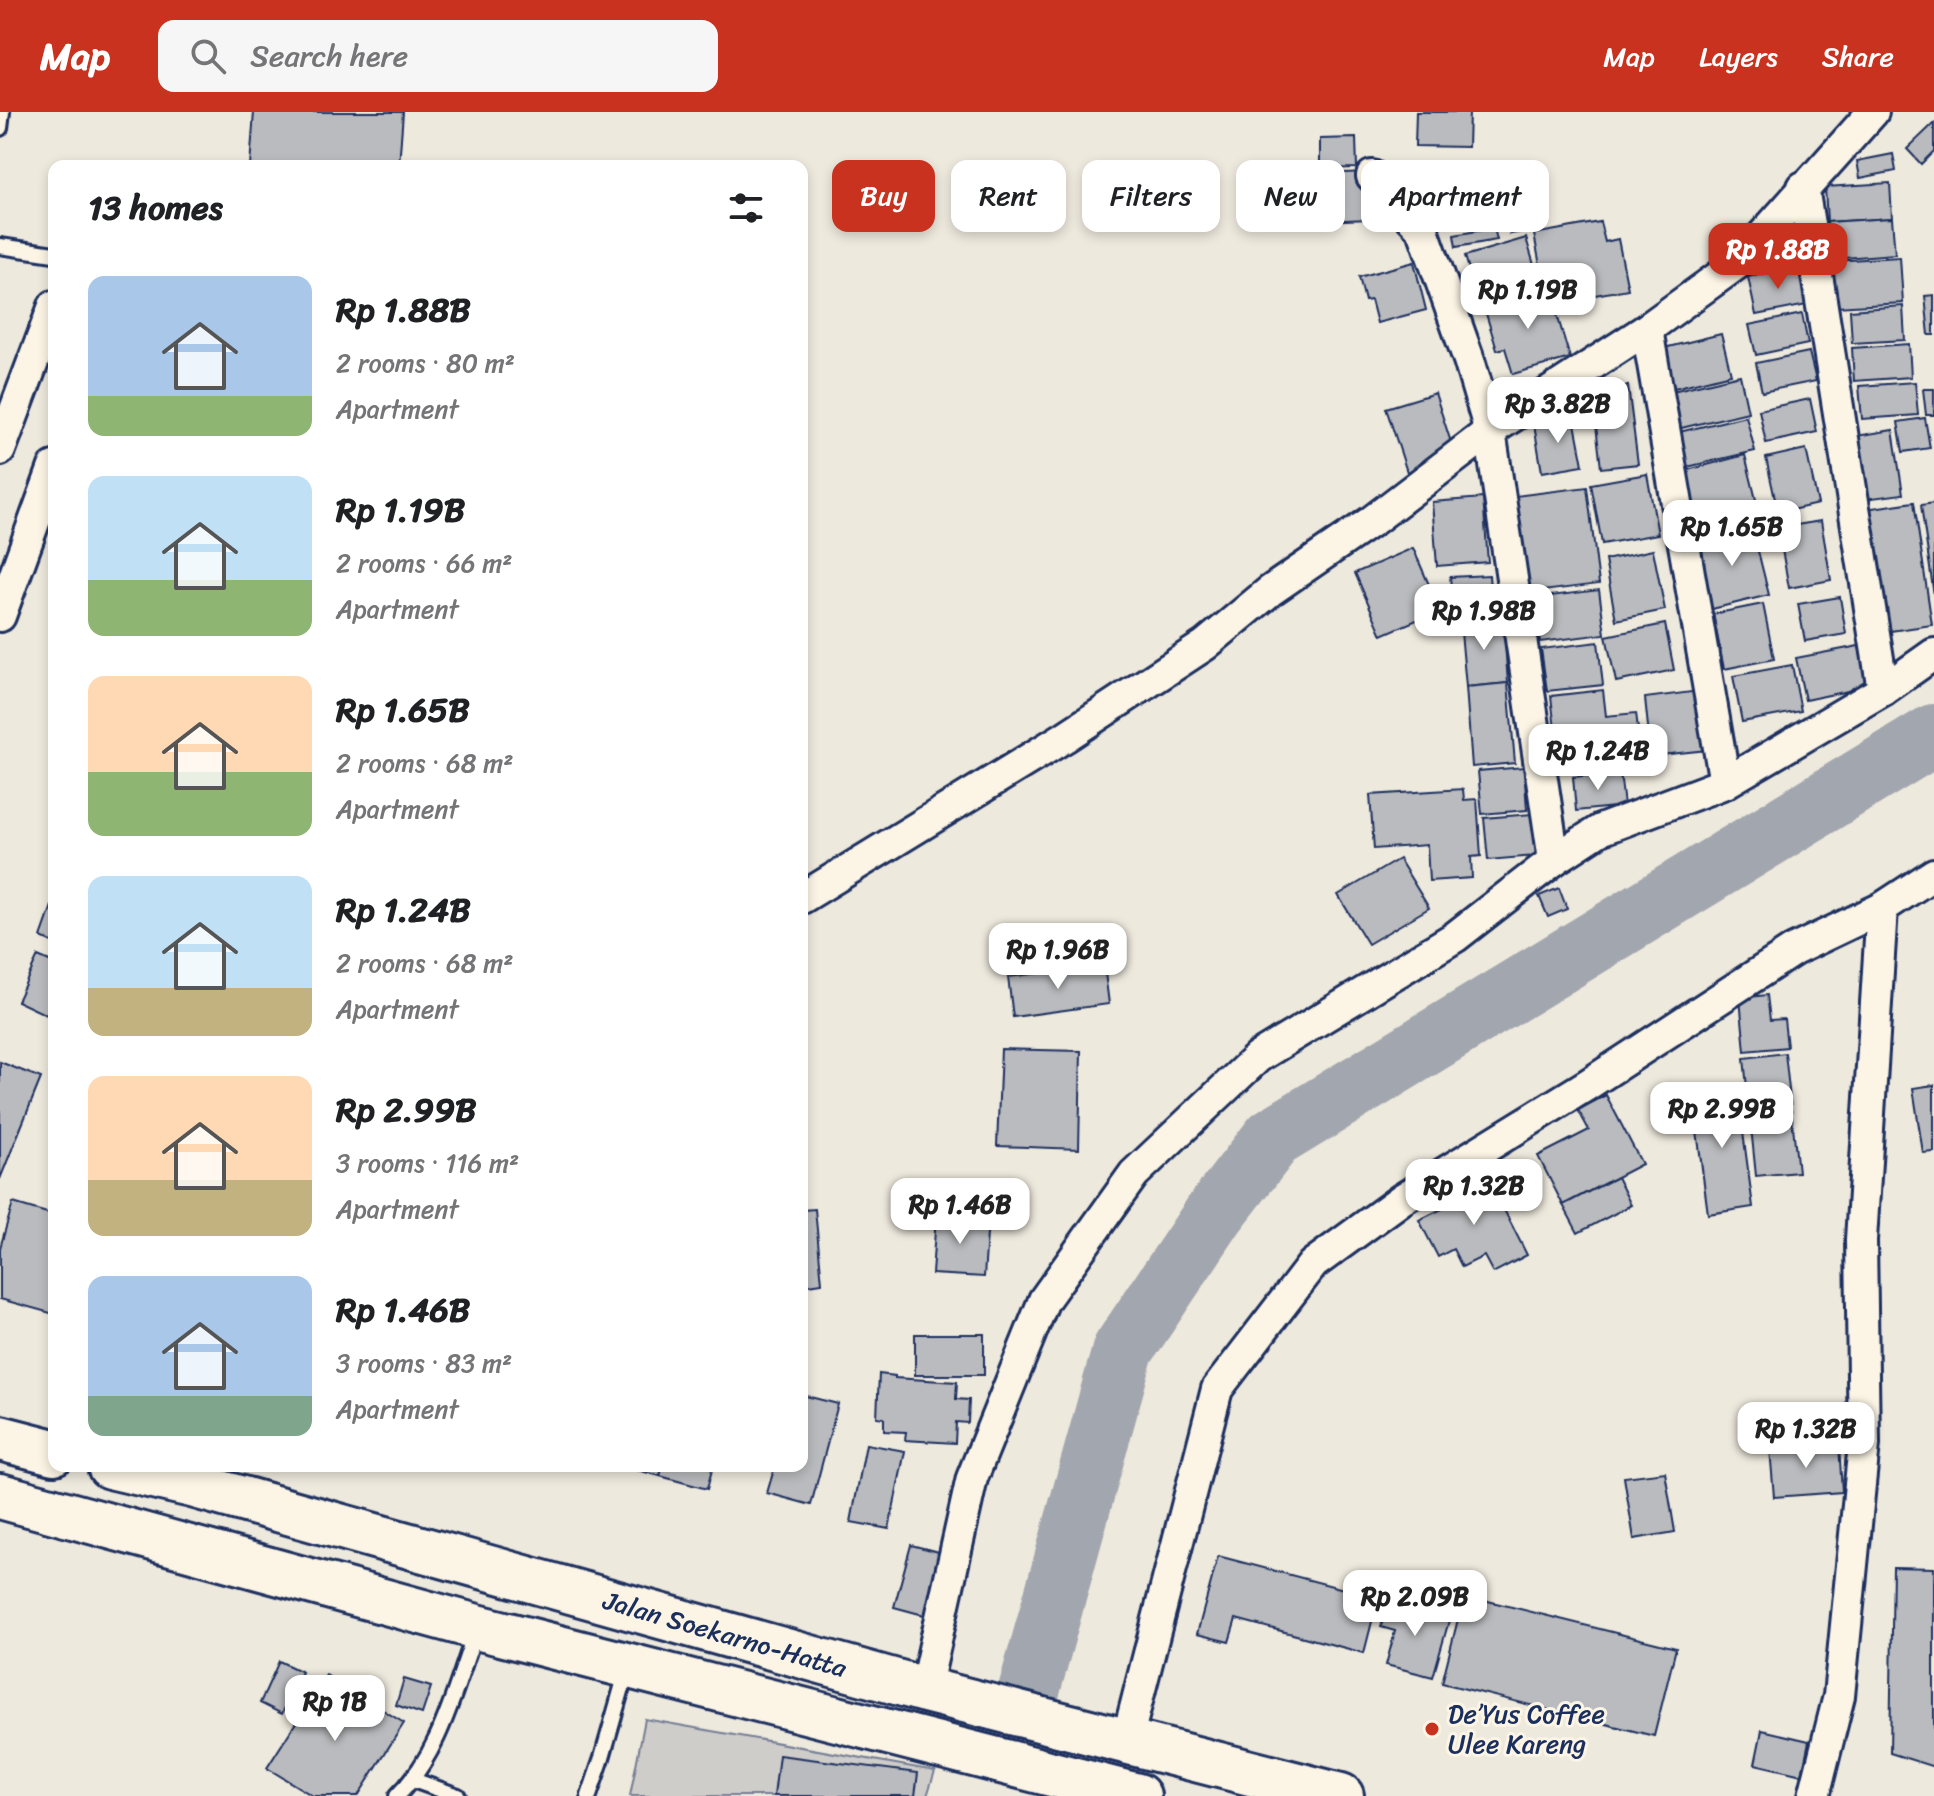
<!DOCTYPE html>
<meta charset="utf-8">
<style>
body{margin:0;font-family:Sriracha,sans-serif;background:#f6f6f6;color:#202124;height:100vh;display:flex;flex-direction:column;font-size:30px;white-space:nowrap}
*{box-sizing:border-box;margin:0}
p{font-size:26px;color:#757577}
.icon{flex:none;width:44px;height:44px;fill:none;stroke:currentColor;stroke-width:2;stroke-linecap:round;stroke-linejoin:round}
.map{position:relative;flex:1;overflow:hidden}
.panel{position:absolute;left:48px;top:48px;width:760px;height:1312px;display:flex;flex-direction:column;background:#fff;border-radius:16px;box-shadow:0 4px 12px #0003}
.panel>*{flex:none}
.guide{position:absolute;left:832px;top:48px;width:760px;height:72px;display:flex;gap:16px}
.price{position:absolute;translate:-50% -68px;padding:0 18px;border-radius:16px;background:#fff;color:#222;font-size:26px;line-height:52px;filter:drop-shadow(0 2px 4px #0008)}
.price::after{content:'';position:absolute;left:50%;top:48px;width:24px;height:18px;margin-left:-12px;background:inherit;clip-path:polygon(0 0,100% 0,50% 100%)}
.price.on{background:#c8321e;color:#fff}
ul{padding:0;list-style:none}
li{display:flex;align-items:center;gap:24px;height:200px;padding:0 40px}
li span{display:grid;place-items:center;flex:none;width:224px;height:160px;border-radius:16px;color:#555}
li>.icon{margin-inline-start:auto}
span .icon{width:96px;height:96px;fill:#fffc;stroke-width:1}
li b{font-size:34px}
h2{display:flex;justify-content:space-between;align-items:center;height:96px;padding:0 40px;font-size:34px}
.chip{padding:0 28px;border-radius:16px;background:#fff;box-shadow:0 4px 12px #0003;font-size:28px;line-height:72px}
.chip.on{background:#c8321e;color:#fff}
header{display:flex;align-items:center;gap:48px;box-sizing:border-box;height:112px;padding:0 40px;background:#c8321e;color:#fff}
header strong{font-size:38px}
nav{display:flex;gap:44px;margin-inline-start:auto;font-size:28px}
.search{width:560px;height:72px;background:#f6f6f6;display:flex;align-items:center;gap:20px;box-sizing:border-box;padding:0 28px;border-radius:16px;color:#757577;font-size:30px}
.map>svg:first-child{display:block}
.green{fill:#cfcdca;stroke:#757e94;stroke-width:2}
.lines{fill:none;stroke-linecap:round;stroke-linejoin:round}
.river{stroke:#a2a7af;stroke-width:62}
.building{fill:#babbbe;stroke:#1b2f5e;stroke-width:2}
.lane-casing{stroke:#1b2f5e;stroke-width:20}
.street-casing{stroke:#1b2f5e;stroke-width:36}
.highway-casing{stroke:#1b2f5e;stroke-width:50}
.lane{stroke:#fcf5e5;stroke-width:14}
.street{stroke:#fcf5e5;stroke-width:30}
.highway{stroke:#fcf5e5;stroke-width:44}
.poi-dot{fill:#c8321e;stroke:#fcf5e5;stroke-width:3}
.labels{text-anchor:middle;stroke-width:6;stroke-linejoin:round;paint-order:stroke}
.street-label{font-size:26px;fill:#1b2f5e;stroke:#fcf5e5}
.poi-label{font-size:26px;fill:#1b2f5e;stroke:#fcf5e5;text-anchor:start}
</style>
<header>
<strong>Map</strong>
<div class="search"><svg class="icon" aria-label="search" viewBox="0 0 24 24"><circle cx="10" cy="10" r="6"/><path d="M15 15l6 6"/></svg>Search here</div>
<nav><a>Map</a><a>Layers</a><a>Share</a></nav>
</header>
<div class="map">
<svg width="1934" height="1684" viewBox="0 0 1934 1684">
<rect width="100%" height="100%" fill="#eee9dd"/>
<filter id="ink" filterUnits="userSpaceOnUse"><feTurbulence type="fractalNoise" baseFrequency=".0125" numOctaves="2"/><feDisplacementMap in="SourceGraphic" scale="16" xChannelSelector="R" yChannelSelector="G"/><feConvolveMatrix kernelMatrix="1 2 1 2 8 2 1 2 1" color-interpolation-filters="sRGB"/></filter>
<g filter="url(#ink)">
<path class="green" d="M 645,1607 L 935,1659 L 927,1684 L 630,1684 Z"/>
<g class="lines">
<path class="river" d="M 1025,1593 L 1123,1238 L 1215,1101 L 1273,1026 L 1934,623"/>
</g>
<g class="building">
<path d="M 254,0 L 403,0 L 399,54 L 250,54 Z"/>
<path d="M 1416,0 L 1469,0 L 1468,35 L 1415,34 Z"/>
<path d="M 1934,11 L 1934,39 L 1921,52 L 1907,37 Z"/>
<path d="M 1356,26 L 1357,56 L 1320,57 L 1320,27 Z"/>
<path d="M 1893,42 L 1896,59 L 1860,66 L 1857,49 Z"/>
<path d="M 1498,51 L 1501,82 L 1462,86 L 1459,55 Z"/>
<path d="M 1368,60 L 1370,107 L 1321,109 L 1319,62 Z"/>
<path d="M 1890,71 L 1892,106 L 1827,110 L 1825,75 Z"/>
<path d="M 1531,101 L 1534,118 L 1510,122 L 1507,105 Z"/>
<path d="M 1892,106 L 1895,142 L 1830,147 L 1827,110 Z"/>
<path d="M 1600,110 L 1605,130 L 1618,127 L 1628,177 L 1562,189 L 1556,157 L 1541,159 L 1534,122 Z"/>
<path d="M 1494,116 L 1497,128 L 1456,135 L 1454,123 Z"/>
<path d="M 1526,126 L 1537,163 L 1476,181 L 1465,144 Z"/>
<path d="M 1900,145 L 1903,191 L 1835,195 L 1832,149 Z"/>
<path d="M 1414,150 L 1426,198 L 1377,211 L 1371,188 L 1365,189 L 1359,165 Z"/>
<path d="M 1799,154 L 1807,193 L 1756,203 L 1748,165 Z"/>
<path d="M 1549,176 L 1570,246 L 1513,262 L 1505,236 L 1497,238 L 1484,195 Z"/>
<path d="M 1934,183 L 1934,223 L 1929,223 L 1925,184 Z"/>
<path d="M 1903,194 L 1905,228 L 1852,231 L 1850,198 Z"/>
<path d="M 1802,202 L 1808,232 L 1756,243 L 1749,213 Z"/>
<path d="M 1721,222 L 1731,262 L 1674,276 L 1664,236 Z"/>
<path d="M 1909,232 L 1911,265 L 1854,269 L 1852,236 Z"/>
<path d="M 1809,240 L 1816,269 L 1762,280 L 1756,251 Z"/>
<path d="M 1740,263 L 1748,300 L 1673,318 L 1664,281 Z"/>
<path d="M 1915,270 L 1918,303 L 1862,307 L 1859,274 Z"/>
<path d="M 1628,274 L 1638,352 L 1601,356 L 1592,279 Z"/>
<path d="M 1923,277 L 1934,277 L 1934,303 L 1926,303 Z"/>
<path d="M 1435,281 L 1455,343 L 1407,360 L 1386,296 Z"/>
<path d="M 1810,287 L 1817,320 L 1766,331 L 1759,298 Z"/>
<path d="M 1746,304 L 1755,339 L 1683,356 L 1675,321 Z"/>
<path d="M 1574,306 L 1583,353 L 1542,360 L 1534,313 Z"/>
<path d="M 1925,306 L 1930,336 L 1903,340 L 1898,310 Z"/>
<path d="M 1893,318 L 1903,382 L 1865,387 L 1856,324 Z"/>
<path d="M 1806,337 L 1818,392 L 1778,401 L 1766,346 Z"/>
<path d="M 1745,343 L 1761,408 L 1696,424 L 1680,360 Z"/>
<path d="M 1647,362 L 1658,422 L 1602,432 L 1591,372 Z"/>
<path d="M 1587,375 L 1599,472 L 1527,481 L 1515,384 Z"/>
<path d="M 1483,386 L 1488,450 L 1437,454 L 1432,390 Z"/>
<path d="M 1914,390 L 1932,513 L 1883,520 L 1865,397 Z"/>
<path d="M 1934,391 L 1934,484 L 1921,393 Z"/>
<path d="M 1821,409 L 1831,468 L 1789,476 L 1778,416 Z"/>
<path d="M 1752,415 L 1769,483 L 1712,497 L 1695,429 Z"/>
<path d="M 1413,436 L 1440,498 L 1382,523 L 1355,461 Z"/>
<path d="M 1653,438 L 1665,498 L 1616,508 L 1605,448 Z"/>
<path d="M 1489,463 L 1491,492 L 1453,495 L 1450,465 Z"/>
<path d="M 1599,478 L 1605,522 L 1540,530 L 1534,486 Z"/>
<path d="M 1840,485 L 1846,522 L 1805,529 L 1798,492 Z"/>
<path d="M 1763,492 L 1774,547 L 1724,557 L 1713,502 Z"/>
<path d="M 1503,505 L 1508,571 L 1466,575 L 1460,509 Z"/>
<path d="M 1665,512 L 1674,558 L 1616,570 L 1606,524 Z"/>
<path d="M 1598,530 L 1603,573 L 1547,579 L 1541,537 Z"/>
<path d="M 1859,534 L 1867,575 L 1805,588 L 1796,546 Z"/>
<path d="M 1792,553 L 1801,599 L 1742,610 L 1733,564 Z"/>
<path d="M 1508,571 L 1515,651 L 1472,655 L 1466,575 Z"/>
<path d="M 1603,578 L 1606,604 L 1636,601 L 1642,649 L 1560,659 L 1551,584 Z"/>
<path d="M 1699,579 L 1707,638 L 1651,644 L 1645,586 Z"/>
<path d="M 1524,655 L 1527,698 L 1482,702 L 1478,659 Z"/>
<path d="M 1620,660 L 1624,694 L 1576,699 L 1573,665 Z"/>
<path d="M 1463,677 L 1464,688 L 1477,687 L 1481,744 L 1471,745 L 1472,766 L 1429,769 L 1427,733 L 1374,737 L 1370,683 Z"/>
<path d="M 1532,702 L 1536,744 L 1488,748 L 1484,706 Z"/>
<path d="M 1399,747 L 1429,796 L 1368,832 L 1338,783 Z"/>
<path d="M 1559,776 L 1567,797 L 1548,805 L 1539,784 Z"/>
<path d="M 54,788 L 54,831 L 41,825 Z"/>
<path d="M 38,844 L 54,851 L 54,899 L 51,905 L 17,889 Z"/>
<path d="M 1104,853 L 1109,892 L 1013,905 L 1008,865 Z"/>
<path d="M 1767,883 L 1770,908 L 1784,907 L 1787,935 L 1745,939 L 1740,886 Z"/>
<path d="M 1001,937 L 1081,939 L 1079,1037 L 997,1034 Z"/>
<path d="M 1785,941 L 1798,1060 L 1756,1064 L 1744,946 Z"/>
<path d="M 0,950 L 41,966 L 0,1067 Z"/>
<path d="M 1934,973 L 1934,1040 L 1923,1041 L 1913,976 Z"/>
<path d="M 1737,975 L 1753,1095 L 1708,1102 L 1692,981 Z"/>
<path d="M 1606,983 L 1642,1052 L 1563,1093 L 1538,1044 L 1589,1018 L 1578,998 Z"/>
<path d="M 1476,1061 L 1484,1076 L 1491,1072 L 1527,1143 L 1493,1161 L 1484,1144 L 1462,1155 L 1453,1137 L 1438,1145 L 1419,1108 L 1450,1093 L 1443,1078 Z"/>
<path d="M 1617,1065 L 1631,1093 L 1578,1121 L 1563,1093 Z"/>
<path d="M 13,1091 L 54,1103 L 54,1202 L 0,1187 L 0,1136 Z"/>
<path d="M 815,1097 L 822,1171 L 802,1174 L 802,1098 Z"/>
<path d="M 936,1103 L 988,1107 L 984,1165 L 932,1162 Z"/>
<rect x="915" y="1222" width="69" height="41"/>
<path d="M 879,1262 L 895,1264 L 895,1266 L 957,1270 L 956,1287 L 969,1288 L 968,1311 L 956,1310 L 955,1331 L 905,1328 L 906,1320 L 884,1319 L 884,1306 L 877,1305 Z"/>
<path d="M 802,1283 L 838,1292 L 811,1393 L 767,1381 L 775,1354 L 802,1354 Z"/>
<path d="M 866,1332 L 905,1339 L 889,1417 L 851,1410 Z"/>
<path d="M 1839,1332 L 1842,1380 L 1774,1385 L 1770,1337 Z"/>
<path d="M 622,1354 L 663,1354 L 660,1364 Z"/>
<path d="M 663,1354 L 713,1354 L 707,1377 L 660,1364 Z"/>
<path d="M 1665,1360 L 1675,1420 L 1634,1427 L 1624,1365 Z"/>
<path d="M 911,1433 L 947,1442 L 931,1505 L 894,1495 Z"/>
<path d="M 1218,1444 L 1378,1486 L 1364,1541 L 1236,1507 L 1229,1530 L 1197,1522 Z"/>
<path d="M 1893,1455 L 1934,1456 L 1934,1655 L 1890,1641 Z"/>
<path d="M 1464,1483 L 1676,1536 L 1654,1624 L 1442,1571 Z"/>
<path d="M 1388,1489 L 1450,1505 L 1433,1565 L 1386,1553 L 1395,1519 L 1381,1515 Z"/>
<path d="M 279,1549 L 302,1560 L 282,1602 L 260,1591 Z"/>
<path d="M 326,1563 L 404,1611 L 358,1684 L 313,1684 L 267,1656 Z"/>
<path d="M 404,1567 L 431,1575 L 422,1602 L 396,1593 Z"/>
<path d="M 1762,1618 L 1809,1629 L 1802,1663 L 1755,1652 Z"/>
<path d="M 779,1643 L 918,1661 L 915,1684 L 774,1684 Z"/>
</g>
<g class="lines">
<g class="lane-casing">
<g id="lane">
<path d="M 0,16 L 2,0"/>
<path d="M 0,134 L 54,142"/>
<path d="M 413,1668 L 458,1684"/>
<path d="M 397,1684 C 441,1641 455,1575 476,1519"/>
<path d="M 589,1684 L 602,1646 L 627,1558"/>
</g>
</g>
<g class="street-casing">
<g id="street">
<path d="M 1372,64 L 1423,118 L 1469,248 L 1490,319 L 1554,748"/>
<path d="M 1803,75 L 1883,578"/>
<path d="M 1647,217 L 1725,671"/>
<path d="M 0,338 L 54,194"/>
<path d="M 0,504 L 54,355"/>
<path d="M 802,786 L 1065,625 L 1205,533 L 1270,479 L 1372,409 L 1490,319 L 1647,217 L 1738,151 L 1873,0"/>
<path d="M 925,1578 L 972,1366 L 1044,1188 L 1134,1062 L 1258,945 L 1455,825 L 1554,748 L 1600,718 L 1725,671 L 1883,578 L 1934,542"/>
<path d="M 1127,1628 L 1217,1277 L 1313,1152 L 1402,1087 L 1587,973 L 1794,838 L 1882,796 L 1934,762"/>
<path d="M 1814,1684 L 1839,1584 L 1864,1332 L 1861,1128 L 1882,796"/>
</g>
</g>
<g class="highway-casing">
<g id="highway">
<path d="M 0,1326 L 54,1340"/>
<path d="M 110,1354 L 192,1373 L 925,1578 L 1341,1684"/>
<path d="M 0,1384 L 477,1515 L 1138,1684"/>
</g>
</g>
<use href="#lane" class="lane"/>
<use href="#street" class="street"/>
<use href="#highway" class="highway"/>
</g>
</g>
<circle class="poi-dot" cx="1432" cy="1617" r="8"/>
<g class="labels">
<g class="street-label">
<text transform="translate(725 1522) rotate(16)" y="9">Jalan Soekarno-Hatta</text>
</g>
<g class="poi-label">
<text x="1448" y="1611">De’Yus Coffee<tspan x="1448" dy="30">Ulee Kareng</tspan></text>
</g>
</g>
</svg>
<b class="price on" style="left:1778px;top:179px">Rp 1.88B</b>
<b class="price" style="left:1528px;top:219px">Rp 1.19B</b>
<b class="price" style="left:1558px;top:333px">Rp 3.82B</b>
<b class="price" style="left:1732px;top:456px">Rp 1.65B</b>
<b class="price" style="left:1484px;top:540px">Rp 1.98B</b>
<b class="price" style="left:1598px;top:680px">Rp 1.24B</b>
<b class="price" style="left:1058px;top:879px">Rp 1.96B</b>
<b class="price" style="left:1722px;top:1038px">Rp 2.99B</b>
<b class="price" style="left:1474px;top:1115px">Rp 1.32B</b>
<b class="price" style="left:960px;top:1134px">Rp 1.46B</b>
<b class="price" style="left:1806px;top:1358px">Rp 1.32B</b>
<b class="price" style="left:1415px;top:1526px">Rp 2.09B</b>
<b class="price" style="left:335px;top:1631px">Rp 1B</b>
<div class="guide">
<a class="chip on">Buy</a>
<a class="chip">Rent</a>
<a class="chip">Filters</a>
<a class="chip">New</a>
<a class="chip">Apartment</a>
</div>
<section class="panel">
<h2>13 homes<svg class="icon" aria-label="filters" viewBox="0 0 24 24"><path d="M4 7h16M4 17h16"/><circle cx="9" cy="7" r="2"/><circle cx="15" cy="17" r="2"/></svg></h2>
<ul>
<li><span style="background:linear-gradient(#a9c7e8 75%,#8fb573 0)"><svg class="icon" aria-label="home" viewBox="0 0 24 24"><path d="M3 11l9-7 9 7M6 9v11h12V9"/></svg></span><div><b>Rp 1.88B</b><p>2 rooms · 80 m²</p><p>Apartment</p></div></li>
<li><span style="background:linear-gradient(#bfe0f5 65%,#8fb573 0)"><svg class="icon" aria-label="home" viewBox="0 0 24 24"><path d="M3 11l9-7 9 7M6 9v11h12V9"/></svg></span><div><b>Rp 1.19B</b><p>2 rooms · 66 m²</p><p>Apartment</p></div></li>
<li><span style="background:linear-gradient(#ffd9b3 60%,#8fb573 0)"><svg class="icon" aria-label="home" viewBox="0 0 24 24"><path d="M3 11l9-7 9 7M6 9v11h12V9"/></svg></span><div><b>Rp 1.65B</b><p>2 rooms · 68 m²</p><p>Apartment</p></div></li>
<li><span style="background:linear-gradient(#bfe0f5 70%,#c2b280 0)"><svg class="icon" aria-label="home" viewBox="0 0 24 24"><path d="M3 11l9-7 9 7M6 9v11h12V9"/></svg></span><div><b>Rp 1.24B</b><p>2 rooms · 68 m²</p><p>Apartment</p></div></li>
<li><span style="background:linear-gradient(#ffd9b3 65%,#c2b280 0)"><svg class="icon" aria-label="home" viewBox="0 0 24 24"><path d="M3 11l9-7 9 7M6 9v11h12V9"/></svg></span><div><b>Rp 2.99B</b><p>3 rooms · 116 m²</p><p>Apartment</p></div></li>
<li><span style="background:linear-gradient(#a9c7e8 75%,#7fa58c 0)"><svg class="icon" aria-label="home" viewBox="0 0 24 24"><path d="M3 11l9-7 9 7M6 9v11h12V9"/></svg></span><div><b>Rp 1.46B</b><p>3 rooms · 83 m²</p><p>Apartment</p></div></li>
</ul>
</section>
</div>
